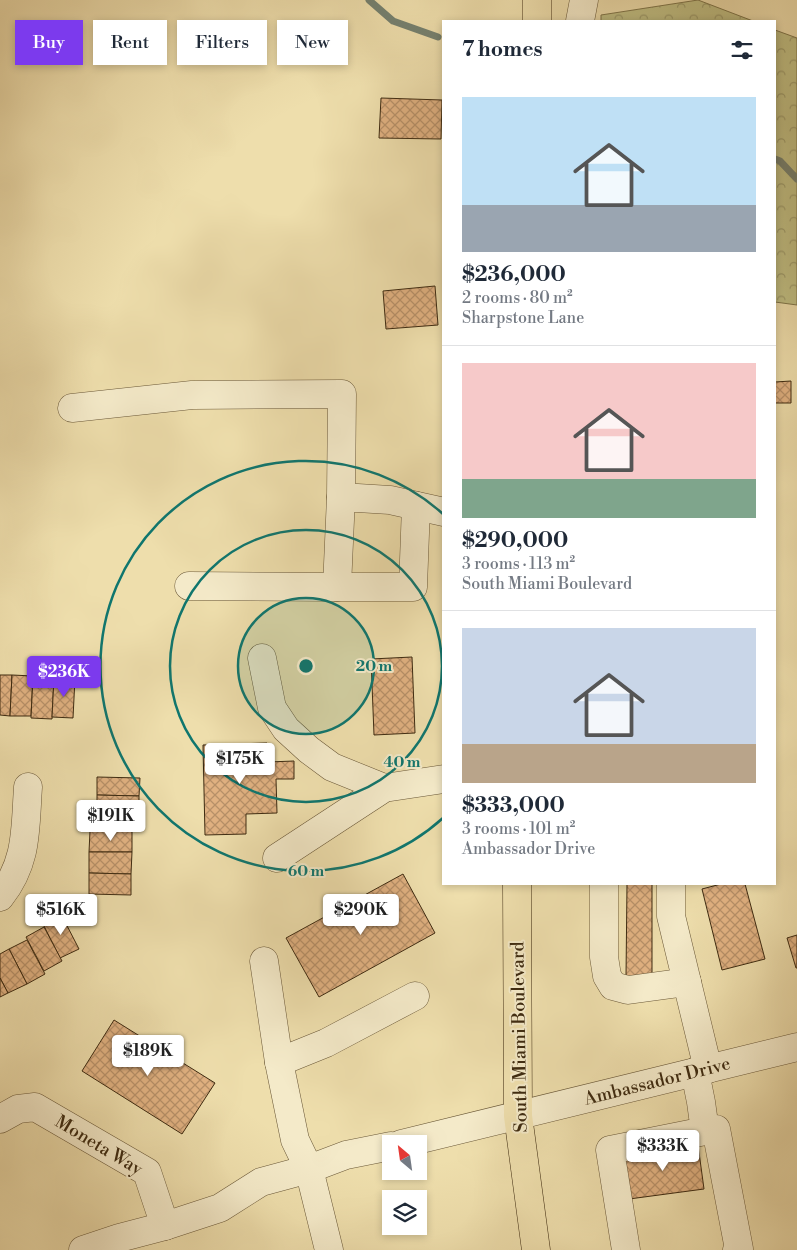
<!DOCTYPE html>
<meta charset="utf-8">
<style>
body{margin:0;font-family:"Libre Bodoni",serif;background:#f6f6f7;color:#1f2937;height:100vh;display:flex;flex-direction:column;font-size:19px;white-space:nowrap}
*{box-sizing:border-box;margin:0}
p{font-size:16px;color:#747a83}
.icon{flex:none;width:28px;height:28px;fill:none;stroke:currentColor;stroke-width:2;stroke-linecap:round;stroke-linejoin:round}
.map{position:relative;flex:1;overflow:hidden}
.panel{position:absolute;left:442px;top:20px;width:334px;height:865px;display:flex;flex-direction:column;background:#fff;border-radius:0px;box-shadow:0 2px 8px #0003}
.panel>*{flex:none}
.guide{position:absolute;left:15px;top:20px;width:352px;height:45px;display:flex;gap:10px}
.needle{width:32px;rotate:331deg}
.tools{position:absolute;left:382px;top:1135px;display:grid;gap:10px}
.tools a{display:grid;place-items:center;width:45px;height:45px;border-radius:0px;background:#fff;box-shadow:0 2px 8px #0003;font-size:25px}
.price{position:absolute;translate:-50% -42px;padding:0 11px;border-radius:5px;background:#fff;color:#222;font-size:16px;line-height:32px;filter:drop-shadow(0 1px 2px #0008)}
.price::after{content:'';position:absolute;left:50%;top:30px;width:15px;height:11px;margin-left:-8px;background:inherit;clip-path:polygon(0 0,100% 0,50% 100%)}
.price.on{background:#7c3aed;color:#fff}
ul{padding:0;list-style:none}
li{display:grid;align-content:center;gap:10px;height:265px;padding:0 20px}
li+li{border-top:1px solid #e0e1e3}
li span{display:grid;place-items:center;height:155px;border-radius:0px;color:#555}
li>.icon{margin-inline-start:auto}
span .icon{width:90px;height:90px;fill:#fffc;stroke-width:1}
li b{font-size:21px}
h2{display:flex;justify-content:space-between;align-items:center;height:60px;padding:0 20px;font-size:21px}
.pill{padding:0 18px;border-radius:0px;background:#fff;box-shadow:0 2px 8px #0003;font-size:18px;line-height:45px}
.pill.on{background:#7c3aed;color:#fff}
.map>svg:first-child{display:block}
.forest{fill:url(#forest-crowns);stroke:#7f754a}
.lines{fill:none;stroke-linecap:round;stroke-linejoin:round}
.stream{stroke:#758170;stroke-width:7}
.building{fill:url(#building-cross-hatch);stroke:#3e2b11}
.minor-casing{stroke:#6a5838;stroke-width:29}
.major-casing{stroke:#3e2b11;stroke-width:29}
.minor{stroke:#f4eac9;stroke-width:28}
.major{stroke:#eedeac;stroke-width:28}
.ring{fill:none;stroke:#0f766e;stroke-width:2.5}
.labels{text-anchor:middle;stroke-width:4;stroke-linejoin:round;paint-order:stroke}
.street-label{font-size:18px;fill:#3e2b11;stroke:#f4eac9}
.centre{fill:#0f766e;stroke:#f4eac9;stroke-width:2.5}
.ring-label{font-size:15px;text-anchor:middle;font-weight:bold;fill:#0f766e;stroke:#f4eac9;stroke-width:4;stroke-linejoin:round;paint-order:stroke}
</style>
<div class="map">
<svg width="797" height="1250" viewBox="0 0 797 1250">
<defs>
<pattern id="forest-crowns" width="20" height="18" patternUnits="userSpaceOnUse" patternTransform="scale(1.25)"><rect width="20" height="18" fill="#c0bf84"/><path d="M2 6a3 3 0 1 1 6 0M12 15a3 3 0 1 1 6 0" fill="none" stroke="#9d9b6b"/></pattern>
<pattern id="building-cross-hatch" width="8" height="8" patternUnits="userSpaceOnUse" patternTransform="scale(1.25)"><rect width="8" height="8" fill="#e0b181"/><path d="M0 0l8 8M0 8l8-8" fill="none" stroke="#b79068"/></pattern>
</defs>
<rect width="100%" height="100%" fill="#eedeac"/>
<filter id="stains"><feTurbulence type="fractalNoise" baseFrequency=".004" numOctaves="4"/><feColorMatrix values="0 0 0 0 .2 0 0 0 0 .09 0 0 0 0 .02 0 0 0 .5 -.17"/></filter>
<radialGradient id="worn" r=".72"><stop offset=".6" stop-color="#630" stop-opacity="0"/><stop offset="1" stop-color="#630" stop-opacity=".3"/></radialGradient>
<g class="forest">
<path d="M 698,0 L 753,21 L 601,21 L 601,15 Z"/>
<path d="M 775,30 L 797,38 L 797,305 L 775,302 Z"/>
</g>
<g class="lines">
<g class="stream">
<path d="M 369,0 L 393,21 L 438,37"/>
<path d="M 775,159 L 780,161 L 797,179"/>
</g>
</g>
<g class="building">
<path d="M 381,98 L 442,100 L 441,139 L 379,138 Z"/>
<path d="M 435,286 L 438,325 L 386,329 L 383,291 Z"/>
<path d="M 791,381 L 791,403 L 775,403 L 775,382 Z"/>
<path d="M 412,657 L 415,733 L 374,735 L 371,659 Z"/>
<path d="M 0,675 L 12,675 L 10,716 L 0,715 Z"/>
<path d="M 12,675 L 33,676 L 31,716 L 10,716 Z"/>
<path d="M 33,676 L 54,677 L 52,719 L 31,718 Z"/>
<path d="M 54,677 L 75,678 L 73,718 L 52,717 Z"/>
<path d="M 267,743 L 268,762 L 294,761 L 294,779 L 276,779 L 277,813 L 246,814 L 246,834 L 205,835 L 203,745 Z"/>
<path d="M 97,777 L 140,778 L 139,796 L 97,795 Z"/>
<path d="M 97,795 L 139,796 L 139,814 L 97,813 Z"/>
<path d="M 97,813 L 139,814 L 139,831 L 97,831 Z"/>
<path d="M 90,831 L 132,831 L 132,852 L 89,852 Z"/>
<path d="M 89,852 L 132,852 L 131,874 L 89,873 Z"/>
<path d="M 89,873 L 131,874 L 131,895 L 89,894 Z"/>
<path d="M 403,874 L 435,933 L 319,997 L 286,938 Z"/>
<path d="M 627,884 L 652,884 L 652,978 L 626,977 Z"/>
<path d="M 721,884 L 745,884 L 765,959 L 722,970 L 702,889 Z"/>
<path d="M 61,914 L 79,949 L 60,958 L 43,924 Z"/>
<path d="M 44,927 L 62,961 L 44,971 L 26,937 Z"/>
<path d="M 797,935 L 797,968 L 796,968 L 787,938 Z"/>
<path d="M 27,940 L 45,974 L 27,984 L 9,949 Z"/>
<path d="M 9,949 L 27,984 L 8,993 L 0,978 L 0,954 Z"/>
<path d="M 0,978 L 8,993 L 0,997 Z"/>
<path d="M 114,1020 L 215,1083 L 182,1134 L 82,1071 Z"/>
<path d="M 698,1145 L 704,1189 L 629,1199 L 622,1155 Z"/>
</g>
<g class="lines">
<g class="minor-casing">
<g id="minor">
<path d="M 580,21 L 584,0"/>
<path d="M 72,408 L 192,395 L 342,394 L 341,497"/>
<path d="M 189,586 L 337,587 L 341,497 L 390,500 L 444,512"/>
<path d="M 337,587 L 413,587 L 416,506"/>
<path d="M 262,658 L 272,708 L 286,729 L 309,750 L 332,767 L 384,788"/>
<path d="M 277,858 L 384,788 L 444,779"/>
<path d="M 604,884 L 604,957 L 607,976 L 613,986 L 628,990 L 687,982"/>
<path d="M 671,884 L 671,916 L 708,1069"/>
<path d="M 0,897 C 28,862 25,829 28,787"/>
<path d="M 264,961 L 279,1062 L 295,1140 L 309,1169 L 329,1250"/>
<path d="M 279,1062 L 326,1043 L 415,996"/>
<path d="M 0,1119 L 18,1109 L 35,1107 L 147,1172 L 165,1226"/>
<path d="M 705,1131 L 716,1129 L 739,1249 L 737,1250"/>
<path d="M 401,1144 L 797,1047"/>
<path d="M 83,1250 L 119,1238 L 165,1226 L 220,1208 L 261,1182 L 309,1169 L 346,1155 L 391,1146"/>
<path d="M 626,1250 L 610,1150 L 705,1131 L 701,1102 L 695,1072"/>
</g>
</g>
<g class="major-casing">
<g id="major">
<path d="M 537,0 L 537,21"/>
<path d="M 517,884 L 518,1116 L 536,1250"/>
</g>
</g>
<use href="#minor" class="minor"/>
<use href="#major" class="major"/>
</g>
<circle cx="306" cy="666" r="68" fill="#0f766e" fill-opacity=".12"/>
<g class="ring">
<circle cx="306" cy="666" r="68"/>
<circle cx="306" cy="666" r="136"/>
<path d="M443 818A205 205 0 1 1 443 514"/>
</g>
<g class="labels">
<g class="street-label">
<text transform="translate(519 1037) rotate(-91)" y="6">South Miami Boulevard</text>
<text transform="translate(657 1081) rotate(-14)" y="6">Ambassador Drive</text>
<text transform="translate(99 1145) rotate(31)" y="6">Moneta Way</text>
</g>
</g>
<circle cx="306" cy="666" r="8" class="centre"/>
<g class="ring-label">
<text x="374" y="671">20 m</text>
<text x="402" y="767">40 m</text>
<text x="306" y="876">60 m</text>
</g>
<rect width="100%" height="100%" filter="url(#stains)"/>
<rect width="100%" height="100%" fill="url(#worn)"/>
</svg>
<div class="tools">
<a><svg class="needle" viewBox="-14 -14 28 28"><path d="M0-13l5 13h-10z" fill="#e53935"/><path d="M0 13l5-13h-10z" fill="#747a83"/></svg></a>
<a><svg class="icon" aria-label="layers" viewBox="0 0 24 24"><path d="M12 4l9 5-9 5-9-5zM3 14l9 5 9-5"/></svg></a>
</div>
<b class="price on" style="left:64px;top:698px">$236K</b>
<b class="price" style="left:240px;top:785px">$175K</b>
<b class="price" style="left:111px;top:842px">$191K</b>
<b class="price" style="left:61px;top:936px">$516K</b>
<b class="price" style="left:361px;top:936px">$290K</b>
<b class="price" style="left:148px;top:1077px">$189K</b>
<b class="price" style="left:663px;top:1172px">$333K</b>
<div class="guide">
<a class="pill on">Buy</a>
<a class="pill">Rent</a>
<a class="pill">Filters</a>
<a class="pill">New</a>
</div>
<section class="panel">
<h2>7 homes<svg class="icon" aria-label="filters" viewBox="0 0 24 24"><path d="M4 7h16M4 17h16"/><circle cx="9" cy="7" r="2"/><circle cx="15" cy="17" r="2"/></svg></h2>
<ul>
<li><span style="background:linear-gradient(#bfe0f5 70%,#9aa5b1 0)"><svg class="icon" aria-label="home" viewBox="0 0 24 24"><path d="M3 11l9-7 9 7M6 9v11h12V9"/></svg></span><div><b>$236,000</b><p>2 rooms · 80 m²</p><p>Sharpstone Lane</p></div></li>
<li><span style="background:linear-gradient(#f6c9c9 75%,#7fa58c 0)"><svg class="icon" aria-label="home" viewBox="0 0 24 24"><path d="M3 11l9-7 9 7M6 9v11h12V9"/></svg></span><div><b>$290,000</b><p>3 rooms · 113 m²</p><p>South Miami Boulevard</p></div></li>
<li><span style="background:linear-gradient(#c9d6e8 75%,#b9a48a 0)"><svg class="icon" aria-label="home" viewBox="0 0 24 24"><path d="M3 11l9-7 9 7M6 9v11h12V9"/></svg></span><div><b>$333,000</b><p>3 rooms · 101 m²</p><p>Ambassador Drive</p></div></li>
</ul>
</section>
</div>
